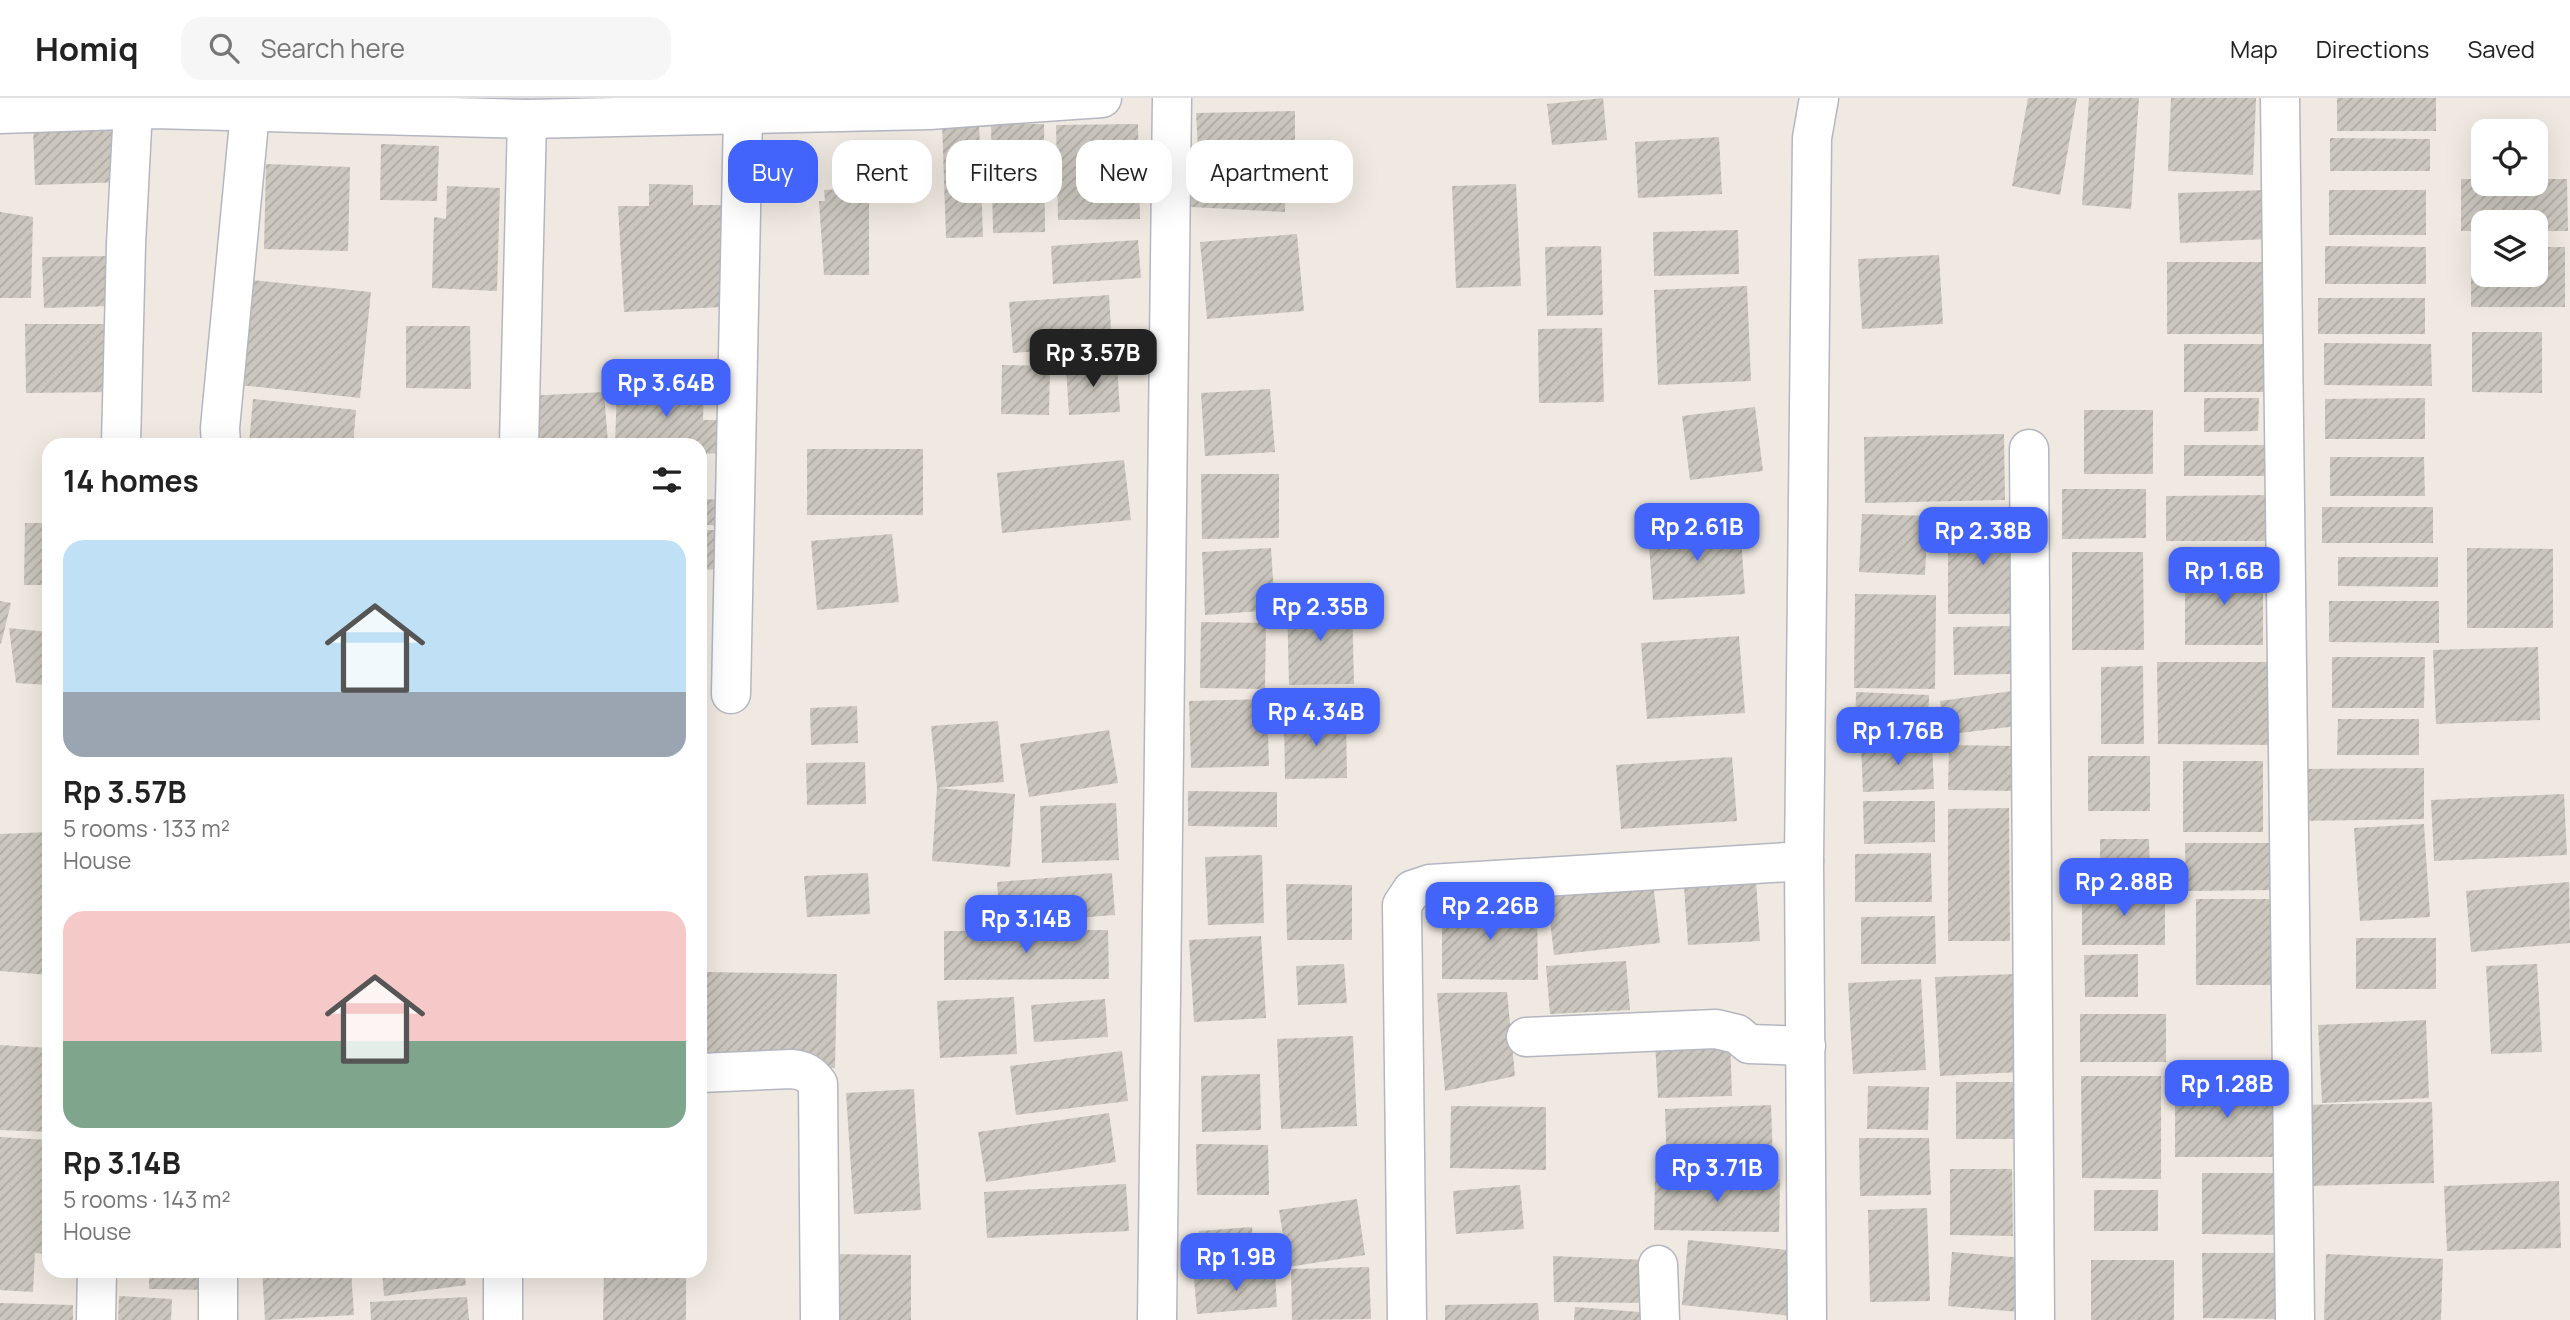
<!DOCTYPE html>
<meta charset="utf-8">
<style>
body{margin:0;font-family:Manrope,sans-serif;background:#f6f6f6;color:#222;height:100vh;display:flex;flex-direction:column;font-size:26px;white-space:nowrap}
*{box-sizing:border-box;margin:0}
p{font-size:23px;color:#767676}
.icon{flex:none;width:38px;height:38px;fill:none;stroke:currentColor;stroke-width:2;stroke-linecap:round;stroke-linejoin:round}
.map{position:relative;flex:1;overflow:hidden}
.details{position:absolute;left:42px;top:340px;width:665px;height:840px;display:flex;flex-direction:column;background:#fff;border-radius:21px;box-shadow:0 7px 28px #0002}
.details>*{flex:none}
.top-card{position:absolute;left:728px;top:42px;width:665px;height:63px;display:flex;gap:14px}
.buttons{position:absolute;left:2471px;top:21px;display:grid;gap:14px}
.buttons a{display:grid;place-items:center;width:77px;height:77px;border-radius:14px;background:#fff;box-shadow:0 7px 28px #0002;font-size:35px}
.price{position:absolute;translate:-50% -60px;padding:0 16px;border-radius:14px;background:#4264fb;color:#fff;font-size:23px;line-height:46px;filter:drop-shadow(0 2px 4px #0008)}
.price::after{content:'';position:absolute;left:50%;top:42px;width:21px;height:16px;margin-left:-10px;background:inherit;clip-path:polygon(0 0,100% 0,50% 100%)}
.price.active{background:#222;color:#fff}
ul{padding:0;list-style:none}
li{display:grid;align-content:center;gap:14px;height:371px;padding:0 21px}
li span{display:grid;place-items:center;height:217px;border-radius:21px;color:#555}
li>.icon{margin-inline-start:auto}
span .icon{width:126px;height:126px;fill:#fffc;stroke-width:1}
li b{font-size:30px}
h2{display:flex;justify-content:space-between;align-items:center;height:84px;padding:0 21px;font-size:30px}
.chip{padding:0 24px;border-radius:21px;background:#fff;box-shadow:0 7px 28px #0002;font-size:24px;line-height:63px}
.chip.active{background:#4264fb;color:#fff}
header{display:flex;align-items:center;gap:42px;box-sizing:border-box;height:98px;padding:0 35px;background:#fff;border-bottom:2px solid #e0e0e0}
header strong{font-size:33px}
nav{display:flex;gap:38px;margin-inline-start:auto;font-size:24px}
.search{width:490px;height:63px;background:#f6f6f6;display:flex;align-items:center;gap:18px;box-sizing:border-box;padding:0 24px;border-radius:21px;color:#767676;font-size:26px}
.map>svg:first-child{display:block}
.building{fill:url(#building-hatch)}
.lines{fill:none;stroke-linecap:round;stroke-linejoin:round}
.minor-casing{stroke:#b4b7c1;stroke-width:41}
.minor{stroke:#fff;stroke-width:38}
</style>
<header>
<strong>Homiq</strong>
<div class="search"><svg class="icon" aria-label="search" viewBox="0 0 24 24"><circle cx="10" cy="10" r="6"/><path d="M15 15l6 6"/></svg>Search here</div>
<nav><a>Map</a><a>Directions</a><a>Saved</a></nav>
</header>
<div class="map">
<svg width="2570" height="1222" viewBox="0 0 2570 1222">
<defs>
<pattern id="building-hatch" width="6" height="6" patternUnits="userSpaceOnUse" patternTransform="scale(1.75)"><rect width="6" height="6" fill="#cbc7bf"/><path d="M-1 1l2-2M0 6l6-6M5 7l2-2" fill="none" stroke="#afaba4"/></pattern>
</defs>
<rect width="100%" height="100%" fill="#efe9e1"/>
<g class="building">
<path d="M 1603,0 L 1607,42 L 1552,47 L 1547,6 Z"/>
<path d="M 2028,0 L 2077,0 L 2060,97 L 2012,88 Z"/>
<path d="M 2089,0 L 2139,0 L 2131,111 L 2082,107 Z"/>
<path d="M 2171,0 L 2256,0 L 2253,77 L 2168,73 Z"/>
<rect x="2337" y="0" width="99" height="33"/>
<path d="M 1295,13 L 1295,51 L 1198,52 L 1196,15 Z"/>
<path d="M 979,23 L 983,139 L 946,140 L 942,24 Z"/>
<path d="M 991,26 L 1044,26 L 1045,134 L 993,135 Z"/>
<path d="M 1138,26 L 1140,121 L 1058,122 L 1056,27 Z"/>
<path d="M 120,28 L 123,84 L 35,87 L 33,30 Z"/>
<path d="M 1719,39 L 1722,96 L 1638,100 L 1635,44 Z"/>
<path d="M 2330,40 L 2430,41 L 2430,73 L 2330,73 Z"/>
<path d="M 381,46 L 439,48 L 437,103 L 380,102 Z"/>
<path d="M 1193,61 L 1286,65 L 1285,114 L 1191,109 Z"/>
<path d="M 266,66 L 350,69 L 348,153 L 264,151 Z"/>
<path d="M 2461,81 L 2483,81 L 2483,86 L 2536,86 L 2536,81 L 2567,81 L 2568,133 L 2536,133 L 2536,124 L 2483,124 L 2483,133 L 2461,133 Z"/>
<path d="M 649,86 L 693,87 L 693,107 L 731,107 L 722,209 L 624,214 L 618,108 L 649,108 Z"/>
<path d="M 1516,86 L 1521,188 L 1456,190 L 1452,88 Z"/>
<path d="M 447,88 L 500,90 L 497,193 L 432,190 L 434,119 L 446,121 Z"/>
<path d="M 848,91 L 848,104 L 869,105 L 869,177 L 824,177 L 819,103 L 825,103 L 824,92 Z"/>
<path d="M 2266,92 L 2268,141 L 2180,145 L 2178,95 Z"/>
<rect x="2329" y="92" width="97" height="45"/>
<path d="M 0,114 L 33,119 L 31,200 L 0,200 Z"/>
<path d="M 1738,132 L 1739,176 L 1654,178 L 1653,134 Z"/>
<path d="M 1297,136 L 1304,213 L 1207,221 L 1200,144 Z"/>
<path d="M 1138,142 L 1141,180 L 1053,186 L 1051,148 Z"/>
<path d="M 1601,148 L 1603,217 L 1547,218 L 1545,149 Z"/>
<path d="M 2325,148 L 2426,149 L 2426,186 L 2325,186 Z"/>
<path d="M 2471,149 L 2483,149 L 2483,177 L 2536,177 L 2536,149 L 2565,149 L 2565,209 L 2471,209 Z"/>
<path d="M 1939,157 L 1943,226 L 1862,231 L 1858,161 Z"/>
<path d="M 112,158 L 114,208 L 44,210 L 42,159 Z"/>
<path d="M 2167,164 L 2266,164 L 2267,236 L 2167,236 Z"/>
<path d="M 251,182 L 371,194 L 360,300 L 240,287 Z"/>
<path d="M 1747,188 L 1751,283 L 1658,287 L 1654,192 Z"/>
<path d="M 1109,197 L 1112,248 L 1013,255 L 1009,204 Z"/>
<rect x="2318" y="200" width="107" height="36"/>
<path d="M 25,226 L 117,226 L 117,294 L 26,295 Z"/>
<path d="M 406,228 L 470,228 L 471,291 L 406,290 Z"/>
<path d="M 1602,230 L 1604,304 L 1539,305 L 1538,231 Z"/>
<path d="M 2472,234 L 2542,234 L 2542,295 L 2472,294 Z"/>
<path d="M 2324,245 L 2431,246 L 2432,288 L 2324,287 Z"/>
<rect x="2184" y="246" width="88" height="48"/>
<path d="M 1117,266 L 1120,314 L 1069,317 L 1066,269 Z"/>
<path d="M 1002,267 L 1050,268 L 1049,317 L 1001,316 Z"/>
<path d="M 617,290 L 704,293 L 703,322 L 724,322 L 723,355 L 700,356 L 700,346 L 615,346 Z"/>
<path d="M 1270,291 L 1275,354 L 1205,358 L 1201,295 Z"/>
<path d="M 604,294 L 608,346 L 526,346 L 526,298 Z"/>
<path d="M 2204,300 L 2259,300 L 2258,333 L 2204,334 Z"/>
<path d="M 2425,300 L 2425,341 L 2325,341 L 2325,301 Z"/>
<path d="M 253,301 L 356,312 L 353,346 L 249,346 Z"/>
<path d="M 1755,309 L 1763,373 L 1690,382 L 1682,318 Z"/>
<rect x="2084" y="312" width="69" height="64"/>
<path d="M 2004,336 L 2005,402 L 1865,405 L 1864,339 Z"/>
<rect x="2184" y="347" width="87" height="31"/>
<rect x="807" y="351" width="116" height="66"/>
<path d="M 2330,359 L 2424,359 L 2425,398 L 2330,398 Z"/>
<path d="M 1124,362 L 1131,422 L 1002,435 L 997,375 Z"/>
<path d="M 700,366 L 707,366 L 706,401 L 720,402 L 718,428 L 700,426 Z"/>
<path d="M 1201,376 L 1279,376 L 1279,440 L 1202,441 Z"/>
<path d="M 2062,391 L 2146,391 L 2146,440 L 2062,441 Z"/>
<path d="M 2268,397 L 2268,443 L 2166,443 L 2166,398 Z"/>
<rect x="2322" y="409" width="111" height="36"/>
<path d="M 1862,416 L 1928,418 L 1925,477 L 1859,474 Z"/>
<path d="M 1948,421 L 2019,422 L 2018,516 L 1948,516 Z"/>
<path d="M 25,425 L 49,425 L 49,487 L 24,487 Z"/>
<path d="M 1740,427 L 1745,496 L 1653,502 L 1648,434 Z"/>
<path d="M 700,432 L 717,432 L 720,471 L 700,472 Z"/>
<path d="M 892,436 L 899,504 L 817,512 L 811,443 Z"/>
<path d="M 1271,450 L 1275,512 L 1205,517 L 1202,454 Z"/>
<path d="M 2467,450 L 2553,451 L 2553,530 L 2467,530 Z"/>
<path d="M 2072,454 L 2143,454 L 2144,552 L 2072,552 Z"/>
<path d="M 2338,459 L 2438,459 L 2438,489 L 2338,488 Z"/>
<rect x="2185" y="471" width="78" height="76"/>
<path d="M 1855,496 L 1936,497 L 1935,591 L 1854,590 Z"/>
<path d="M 0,503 L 11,505 L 1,546 L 0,545 Z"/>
<path d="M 1352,503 L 1354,586 L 1289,587 L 1287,504 Z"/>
<path d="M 2329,503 L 2439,503 L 2439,545 L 2329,544 Z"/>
<path d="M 1201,524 L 1266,525 L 1265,591 L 1200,590 Z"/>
<path d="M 2013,528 L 2014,576 L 1954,577 L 1953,529 Z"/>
<path d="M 9,530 L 49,534 L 49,587 L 16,585 Z"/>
<path d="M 1739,538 L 1745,615 L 1647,621 L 1641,545 Z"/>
<path d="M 2538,549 L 2540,622 L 2436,626 L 2433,552 Z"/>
<path d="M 2332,559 L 2425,559 L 2424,610 L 2332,610 Z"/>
<path d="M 2157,564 L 2276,564 L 2277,647 L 2158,646 Z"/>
<path d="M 2143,568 L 2144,646 L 2101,646 L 2101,569 Z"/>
<path d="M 2012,593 L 2017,628 L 1944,637 L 1940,603 Z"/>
<path d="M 1856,594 L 1929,597 L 1928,634 L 1855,631 Z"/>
<path d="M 1267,601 L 1269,668 L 1191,670 L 1189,603 Z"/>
<path d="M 857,608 L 858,645 L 811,647 L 810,610 Z"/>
<path d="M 1346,620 L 1347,680 L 1285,681 L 1284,621 Z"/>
<path d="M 2338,621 L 2419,621 L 2419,657 L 2337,657 Z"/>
<path d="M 998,623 L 1004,684 L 937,690 L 1015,696 L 1010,769 L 932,763 L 937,690 L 931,628 Z"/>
<path d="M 1109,632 L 1118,685 L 1029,699 L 1020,646 Z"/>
<path d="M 1932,644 L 1934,691 L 1863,694 L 1861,647 Z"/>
<path d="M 1949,647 L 2016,648 L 2015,693 L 1948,692 Z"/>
<rect x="2088" y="658" width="62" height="55"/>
<path d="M 1732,659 L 1737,723 L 1621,731 L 1616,667 Z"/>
<rect x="2183" y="663" width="80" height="71"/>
<path d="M 865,664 L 866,706 L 807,707 L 806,665 Z"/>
<path d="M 2424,670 L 2424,721 L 2299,723 L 2298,671 Z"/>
<path d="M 1188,693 L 1277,694 L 1277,729 L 1188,728 Z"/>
<path d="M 2564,696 L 2567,757 L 2434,763 L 2431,702 Z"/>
<path d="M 1863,703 L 1935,703 L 1935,744 L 1864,746 Z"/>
<path d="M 1116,705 L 1119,762 L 1042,765 L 1040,708 Z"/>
<path d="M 2009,710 L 2010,843 L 1948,843 L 1948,711 Z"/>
<path d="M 2424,726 L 2430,819 L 2360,823 L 2354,730 Z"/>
<path d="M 49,734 L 49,877 L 0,873 L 0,736 Z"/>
<path d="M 2100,741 L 2149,741 L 2150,780 L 2100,780 Z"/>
<path d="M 2185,745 L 2275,745 L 2275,792 L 2186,793 Z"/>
<path d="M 1931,755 L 1932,804 L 1855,804 L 1855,756 Z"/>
<path d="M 1262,757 L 1264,825 L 1208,827 L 1205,759 Z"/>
<path d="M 868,775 L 870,816 L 807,819 L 804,778 Z"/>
<path d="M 1112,775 L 1115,817 L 1000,826 L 997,784 Z"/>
<path d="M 1756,783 L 1760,843 L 1688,847 L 1684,788 Z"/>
<path d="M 1653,784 L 1660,845 L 1554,857 L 1547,796 Z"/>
<path d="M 2569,784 L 2570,845 L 2471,854 L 2466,793 Z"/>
<path d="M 1286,786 L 1352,787 L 1352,842 L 1287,842 Z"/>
<rect x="2082" y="794" width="83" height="53"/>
<rect x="2196" y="801" width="77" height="86"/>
<path d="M 1442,807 L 1537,807 L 1538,882 L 1442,881 Z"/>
<path d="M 1935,818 L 1936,866 L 1861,866 L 1861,819 Z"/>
<path d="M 1108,832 L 1109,881 L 944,882 L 944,833 Z"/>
<path d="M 1261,838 L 1266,920 L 1194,924 L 1189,842 Z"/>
<rect x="2356" y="840" width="80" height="51"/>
<path d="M 2138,856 L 2138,899 L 2085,899 L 2084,857 Z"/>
<path d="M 1626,863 L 1630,912 L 1550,916 L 1546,868 Z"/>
<path d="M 1344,866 L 1347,905 L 1298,907 L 1296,868 Z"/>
<path d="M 2537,866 L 2542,954 L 2491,956 L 2486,868 Z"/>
<path d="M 707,874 L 837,876 L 835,970 L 706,968 Z"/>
<path d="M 2016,876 L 2021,974 L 1940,978 L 1935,879 Z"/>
<path d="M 1921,881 L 1926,972 L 1853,976 L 1848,885 Z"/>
<path d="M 1507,894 L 1515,978 L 1445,993 L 1437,895 Z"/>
<path d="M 1014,899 L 1017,956 L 940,960 L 937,903 Z"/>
<path d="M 1105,901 L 1108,939 L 1034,944 L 1031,907 Z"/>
<rect x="2080" y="916" width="86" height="48"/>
<path d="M 2426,922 L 2429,1000 L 2322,1005 L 2318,927 Z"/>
<path d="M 1353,938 L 1357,1028 L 1281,1031 L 1277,941 Z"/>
<path d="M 1730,940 L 1732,998 L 1658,1000 L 1655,944 Z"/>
<path d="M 0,947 L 49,950 L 49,1034 L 0,1032 Z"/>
<path d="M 1122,953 L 1128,1003 L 1016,1017 L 1010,968 Z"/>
<path d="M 1260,976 L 1261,1032 L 1202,1034 L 1201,978 Z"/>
<path d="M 2081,978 L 2161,978 L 2161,1081 L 2082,1080 Z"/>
<rect x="1956" y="984" width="60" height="57"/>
<path d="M 2175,985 L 2280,985 L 2279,1059 L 2175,1059 Z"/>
<path d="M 1868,988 L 1929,989 L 1928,1032 L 1867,1031 Z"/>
<path d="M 914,991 L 921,1112 L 854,1116 L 846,995 Z"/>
<path d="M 2432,1004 L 2434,1085 L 2304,1088 L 2301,1007 Z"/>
<path d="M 1771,1007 L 1773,1064 L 1667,1068 L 1665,1011 Z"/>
<path d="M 1451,1008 L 1546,1009 L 1546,1072 L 1450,1070 Z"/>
<path d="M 1109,1015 L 1116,1064 L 986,1084 L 978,1034 Z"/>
<path d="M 0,1039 L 49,1042 L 49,1156 L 35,1155 L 33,1194 L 0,1192 Z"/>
<path d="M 1859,1040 L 1929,1040 L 1931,1097 L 1860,1098 Z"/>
<path d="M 1196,1046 L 1268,1047 L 1269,1097 L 1197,1097 Z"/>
<path d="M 1950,1071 L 2012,1071 L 2013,1138 L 1950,1137 Z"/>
<path d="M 2202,1075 L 2282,1075 L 2282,1137 L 2202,1136 Z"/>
<path d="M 1655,1078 L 1780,1081 L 1779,1134 L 1654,1132 Z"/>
<path d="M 2559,1083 L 2561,1150 L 2447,1153 L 2444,1088 Z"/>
<path d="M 1126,1086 L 1129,1133 L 987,1140 L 984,1094 Z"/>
<path d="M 1520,1087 L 1524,1131 L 1456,1136 L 1453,1093 Z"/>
<rect x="2094" y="1092" width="64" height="41"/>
<path d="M 1357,1101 L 1365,1157 L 1288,1169 L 1279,1112 Z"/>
<path d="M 1927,1110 L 1930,1203 L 1870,1204 L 1868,1112 Z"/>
<path d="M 1252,1129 L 1255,1164 L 1201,1168 L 1199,1133 Z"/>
<path d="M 1688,1142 L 1798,1153 L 1792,1218 L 1682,1207 Z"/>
<path d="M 1952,1154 L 2024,1160 L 2020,1214 L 1948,1208 Z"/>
<path d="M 2202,1155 L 2283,1155 L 2283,1221 L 2203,1220 Z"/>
<path d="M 822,1156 L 911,1157 L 911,1222 L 822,1222 Z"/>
<path d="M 2326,1156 L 2443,1161 L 2441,1222 L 2324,1222 Z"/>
<path d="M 1553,1158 L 1646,1162 L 1648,1205 L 1554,1204 Z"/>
<rect x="2091" y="1162" width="83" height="60"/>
<path d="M 1369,1169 L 1371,1221 L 1292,1222 L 1291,1171 Z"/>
<path d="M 149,1172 L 217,1172 L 217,1192 L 149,1191 Z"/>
<path d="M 262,1172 L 351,1172 L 354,1217 L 265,1222 Z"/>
<path d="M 382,1172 L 464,1172 L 466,1187 L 384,1198 Z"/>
<path d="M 604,1172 L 686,1172 L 686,1222 L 603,1222 Z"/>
<path d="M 1275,1175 L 1277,1209 L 1197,1216 L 1194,1181 Z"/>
<path d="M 119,1198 L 172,1201 L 171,1222 L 118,1222 Z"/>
<path d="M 467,1199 L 469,1222 L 371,1222 L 370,1204 Z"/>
<path d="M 0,1205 L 73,1207 L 73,1222 L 0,1222 Z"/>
<path d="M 1538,1205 L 1539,1222 L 1445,1222 L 1445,1207 Z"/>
<path d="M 1575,1209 L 1653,1215 L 1652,1222 L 1574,1222 Z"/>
</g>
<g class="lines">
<g class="minor-casing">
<g id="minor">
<path d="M 2280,0 L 2295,1222"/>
<path d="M 0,16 L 154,11 L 527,21 L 929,12 L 1102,0"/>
<path d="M 121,346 L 126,146 L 133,11"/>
<path d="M 221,346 L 220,330 L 250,14"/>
<path d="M 519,346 L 527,21"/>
<path d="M 2029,351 L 2035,1222"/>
<path d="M 731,596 L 743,17"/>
<path d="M 1526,939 L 1716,931 L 1737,936 L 1749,946 L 1806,948"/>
<path d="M 700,975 L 791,971 C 804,972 811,976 818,986 L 820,1222"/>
<path d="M 1658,1167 L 1660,1222"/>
<path d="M 503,1172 L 503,1222"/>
<path d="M 96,1222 L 97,1172"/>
<path d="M 218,1222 L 218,1172"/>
<path d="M 1157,1222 L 1172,0"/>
<path d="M 1407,1222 L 1402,807 L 1412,792 L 1430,786 L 1804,763"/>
<path d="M 1807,1222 L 1804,763 L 1812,40 L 1819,0"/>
</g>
</g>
<use href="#minor" class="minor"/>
</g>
</svg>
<div class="buttons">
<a><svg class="icon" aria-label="locate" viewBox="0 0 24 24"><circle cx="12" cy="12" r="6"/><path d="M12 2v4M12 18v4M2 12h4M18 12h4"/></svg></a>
<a><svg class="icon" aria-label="layers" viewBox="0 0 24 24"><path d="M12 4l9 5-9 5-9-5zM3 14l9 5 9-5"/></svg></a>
</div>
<b class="price active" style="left:1093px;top:291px">Rp 3.57B</b>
<b class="price" style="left:666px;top:321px">Rp 3.64B</b>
<b class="price" style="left:1697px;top:465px">Rp 2.61B</b>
<b class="price" style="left:1983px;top:469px">Rp 2.38B</b>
<b class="price" style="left:2224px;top:509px">Rp 1.6B</b>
<b class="price" style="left:1320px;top:545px">Rp 2.35B</b>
<b class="price" style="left:1316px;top:650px">Rp 4.34B</b>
<b class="price" style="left:1898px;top:669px">Rp 1.76B</b>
<b class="price" style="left:2124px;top:820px">Rp 2.88B</b>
<b class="price" style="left:1490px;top:844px">Rp 2.26B</b>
<b class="price" style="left:1026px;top:857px">Rp 3.14B</b>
<b class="price" style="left:2227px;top:1022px">Rp 1.28B</b>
<b class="price" style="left:1717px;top:1106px">Rp 3.71B</b>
<b class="price" style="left:1236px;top:1195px">Rp 1.9B</b>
<div class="top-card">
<a class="chip active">Buy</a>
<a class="chip">Rent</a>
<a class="chip">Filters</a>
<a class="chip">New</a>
<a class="chip">Apartment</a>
</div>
<section class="details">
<h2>14 homes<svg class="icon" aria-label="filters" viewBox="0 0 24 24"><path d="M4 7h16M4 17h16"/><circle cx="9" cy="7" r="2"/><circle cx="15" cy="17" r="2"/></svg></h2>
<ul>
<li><span style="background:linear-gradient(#bfe0f5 70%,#9aa5b1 0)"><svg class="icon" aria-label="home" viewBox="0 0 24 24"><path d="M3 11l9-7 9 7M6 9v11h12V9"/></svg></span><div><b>Rp 3.57B</b><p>5 rooms · 133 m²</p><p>House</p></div></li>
<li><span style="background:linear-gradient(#f6c9c9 60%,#7fa58c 0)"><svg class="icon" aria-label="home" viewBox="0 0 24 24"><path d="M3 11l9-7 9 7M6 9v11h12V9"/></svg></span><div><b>Rp 3.14B</b><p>5 rooms · 143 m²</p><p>House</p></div></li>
</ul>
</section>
</div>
